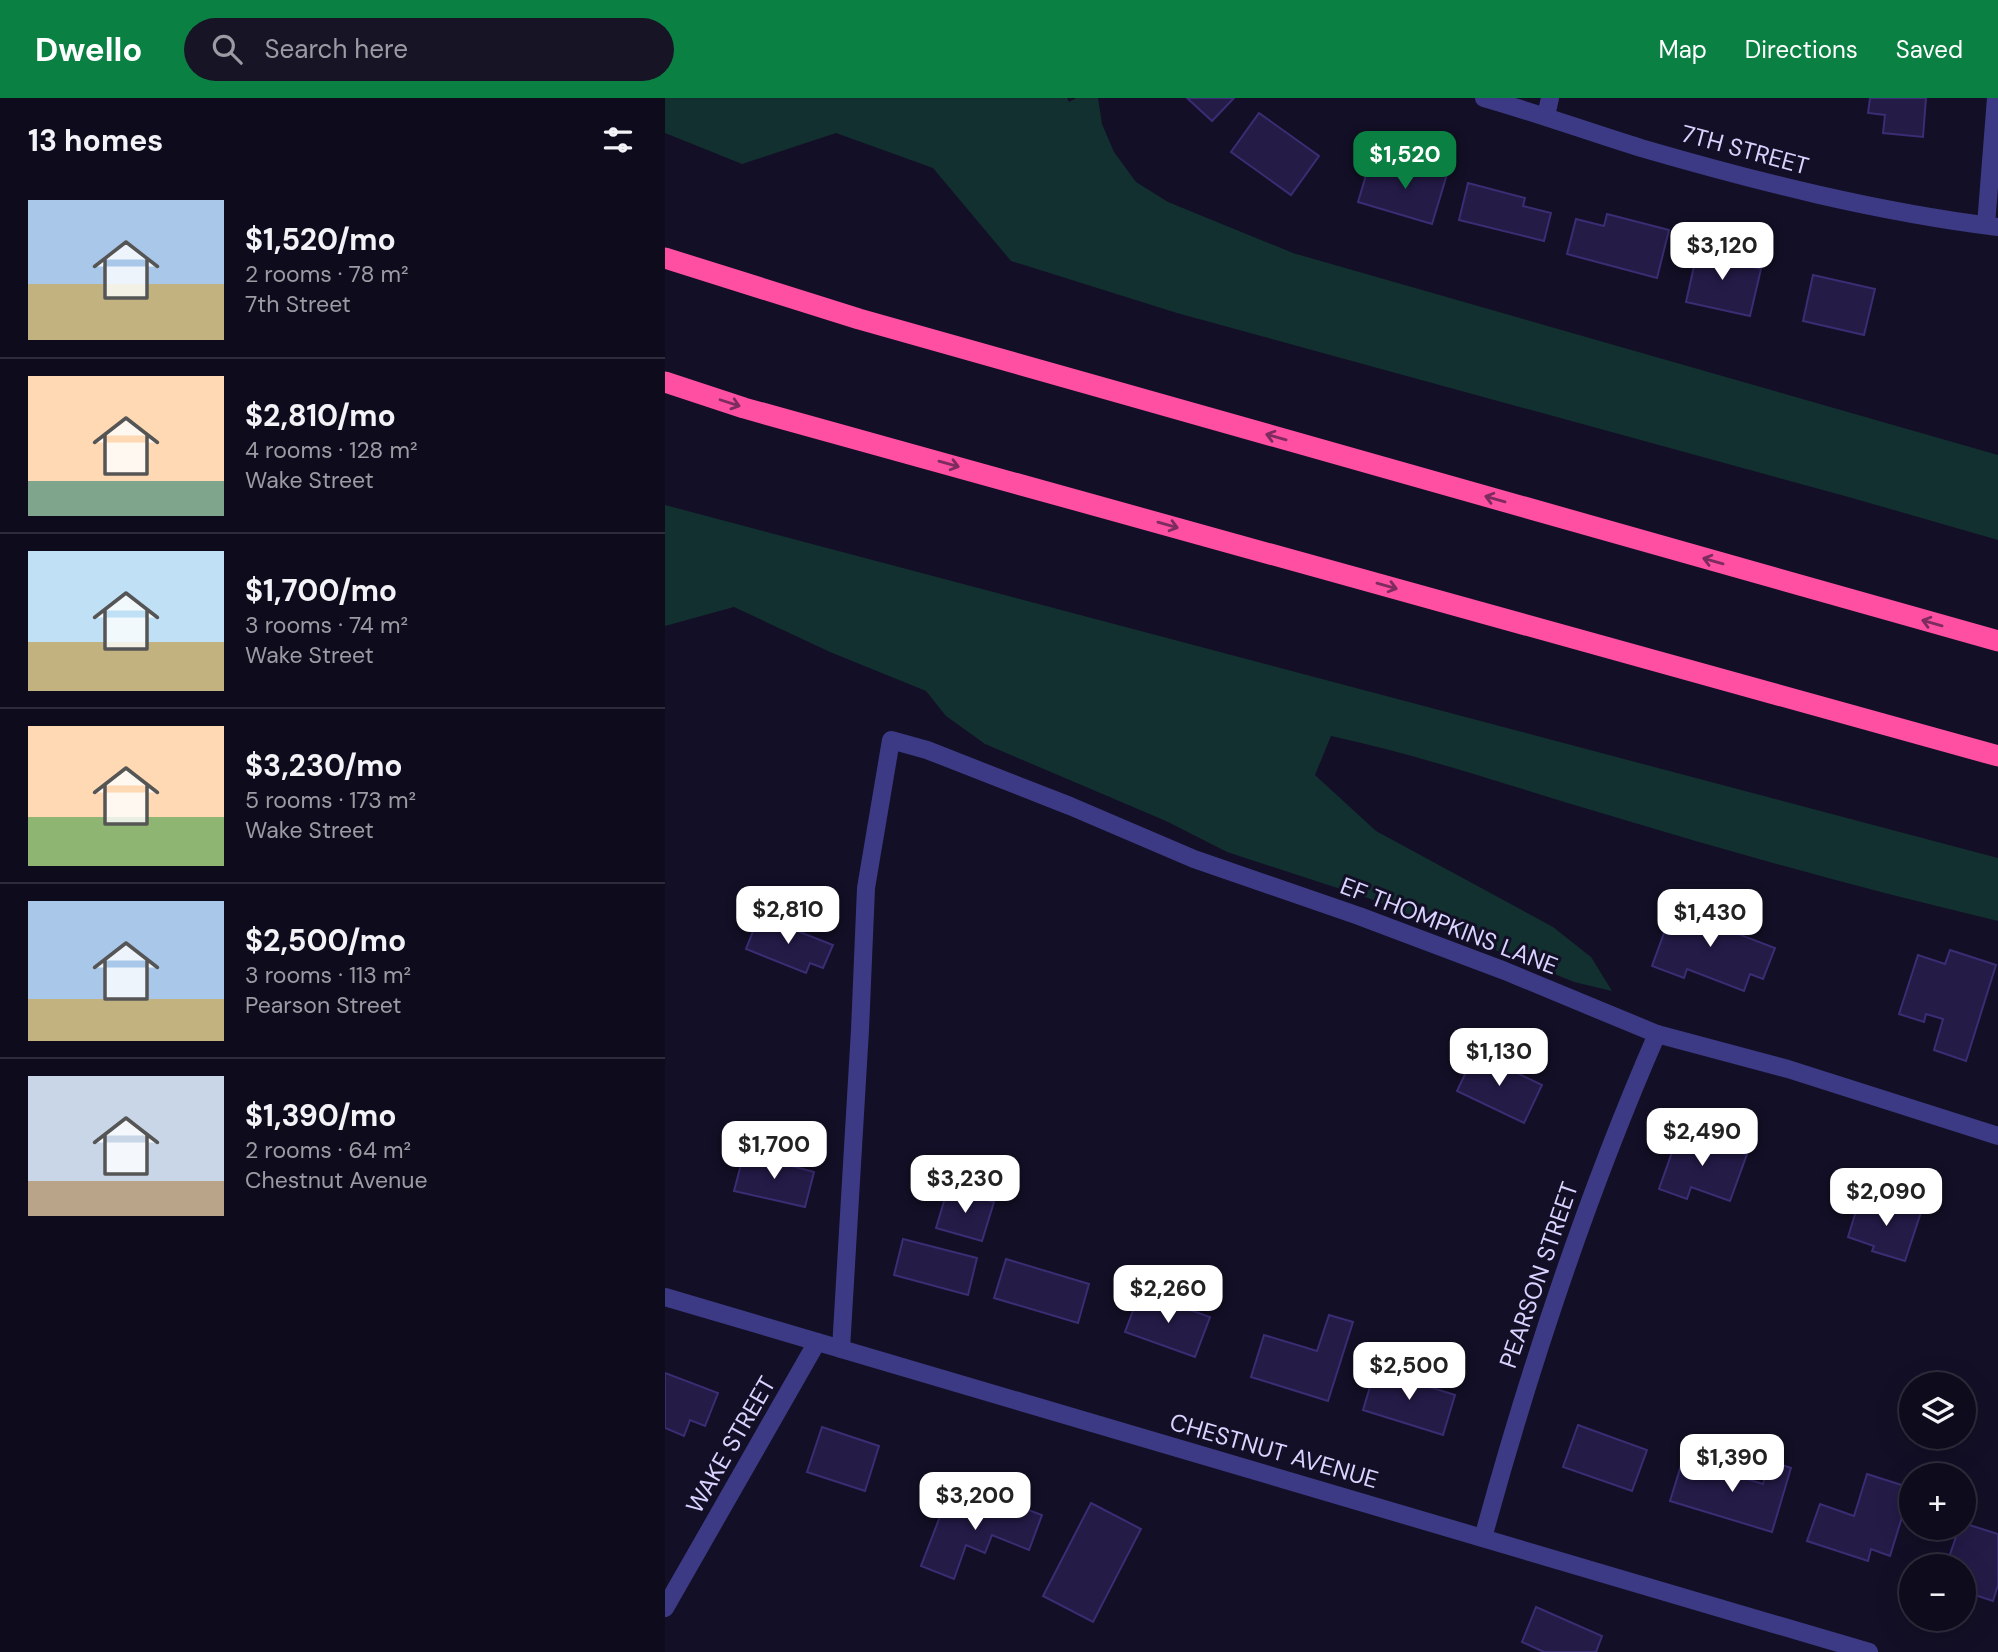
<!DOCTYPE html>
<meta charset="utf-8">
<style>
body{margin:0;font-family:"DM Sans",sans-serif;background:#171425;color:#f1f3f6;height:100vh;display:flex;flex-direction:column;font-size:26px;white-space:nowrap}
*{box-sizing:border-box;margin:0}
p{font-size:23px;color:#9b9ba3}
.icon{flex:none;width:38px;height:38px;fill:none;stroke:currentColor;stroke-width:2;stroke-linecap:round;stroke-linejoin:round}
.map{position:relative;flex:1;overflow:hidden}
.side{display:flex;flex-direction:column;background:#0e0b1c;width:665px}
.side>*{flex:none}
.tools{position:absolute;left:1234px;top:1274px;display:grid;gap:14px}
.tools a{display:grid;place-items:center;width:77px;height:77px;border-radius:50%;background:#0e0b1c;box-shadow:0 7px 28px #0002,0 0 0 2px #2e2b3b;font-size:35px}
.price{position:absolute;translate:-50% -60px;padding:0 16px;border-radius:14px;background:#fff;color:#222;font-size:23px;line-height:46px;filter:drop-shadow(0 2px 4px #0008)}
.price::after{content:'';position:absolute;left:50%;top:42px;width:21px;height:16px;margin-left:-10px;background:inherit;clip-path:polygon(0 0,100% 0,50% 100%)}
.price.active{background:#0b8043;color:#fff}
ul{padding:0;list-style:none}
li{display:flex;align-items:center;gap:21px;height:175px;padding:0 28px}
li+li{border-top:2px solid #2e2b3b}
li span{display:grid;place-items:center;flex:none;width:196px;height:140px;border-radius:0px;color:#555}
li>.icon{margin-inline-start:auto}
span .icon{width:84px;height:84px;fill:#fffc;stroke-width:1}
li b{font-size:30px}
h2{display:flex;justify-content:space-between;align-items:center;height:84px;padding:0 28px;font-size:30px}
header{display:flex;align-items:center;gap:42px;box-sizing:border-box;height:98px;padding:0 35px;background:#0b8043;color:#fff}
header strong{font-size:33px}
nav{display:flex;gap:38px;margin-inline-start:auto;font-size:24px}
.search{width:490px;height:63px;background:#171425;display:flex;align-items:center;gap:18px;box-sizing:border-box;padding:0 24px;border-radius:38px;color:#9b9ba3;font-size:26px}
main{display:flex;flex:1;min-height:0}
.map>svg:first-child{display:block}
.green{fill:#12302f}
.building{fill:#241b47;stroke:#3b2d73;stroke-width:2}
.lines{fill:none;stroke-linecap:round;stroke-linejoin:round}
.minor{stroke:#3d3a85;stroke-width:18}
.motorway{stroke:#ff4fa3;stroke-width:21}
.oneway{stroke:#7d2c5e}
.labels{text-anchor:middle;stroke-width:6;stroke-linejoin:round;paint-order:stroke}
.street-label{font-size:24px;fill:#d9d4ff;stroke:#130f26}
</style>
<header>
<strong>Dwello</strong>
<div class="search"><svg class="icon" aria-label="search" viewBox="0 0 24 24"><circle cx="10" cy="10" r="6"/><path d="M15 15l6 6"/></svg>Search here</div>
<nav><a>Map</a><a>Directions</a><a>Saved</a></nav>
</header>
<main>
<section class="side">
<h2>13 homes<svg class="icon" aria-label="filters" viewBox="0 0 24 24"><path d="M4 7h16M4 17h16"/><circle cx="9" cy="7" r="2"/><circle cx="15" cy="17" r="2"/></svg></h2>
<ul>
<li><span style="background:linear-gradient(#a9c7e8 60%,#c2b280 0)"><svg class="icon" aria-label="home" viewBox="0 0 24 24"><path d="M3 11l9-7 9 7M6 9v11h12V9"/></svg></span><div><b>$1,520/mo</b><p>2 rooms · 78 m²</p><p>7th Street</p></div></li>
<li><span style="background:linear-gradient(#ffd9b3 75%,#7fa58c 0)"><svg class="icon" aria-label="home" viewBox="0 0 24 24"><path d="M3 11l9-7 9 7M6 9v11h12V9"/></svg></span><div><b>$2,810/mo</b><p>4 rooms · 128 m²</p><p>Wake Street</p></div></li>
<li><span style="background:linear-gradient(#bfe0f5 65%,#c2b280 0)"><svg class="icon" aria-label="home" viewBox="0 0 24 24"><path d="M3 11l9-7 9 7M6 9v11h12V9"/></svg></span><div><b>$1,700/mo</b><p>3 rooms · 74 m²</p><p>Wake Street</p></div></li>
<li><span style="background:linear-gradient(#ffd9b3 65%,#8fb573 0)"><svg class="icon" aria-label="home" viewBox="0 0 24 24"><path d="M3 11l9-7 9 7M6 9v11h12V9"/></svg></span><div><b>$3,230/mo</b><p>5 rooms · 173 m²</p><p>Wake Street</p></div></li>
<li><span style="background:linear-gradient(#a9c7e8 70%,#c2b280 0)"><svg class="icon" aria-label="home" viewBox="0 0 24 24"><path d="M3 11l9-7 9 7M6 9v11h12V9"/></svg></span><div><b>$2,500/mo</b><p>3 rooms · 113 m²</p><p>Pearson Street</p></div></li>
<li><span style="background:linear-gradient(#c9d6e8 75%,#b9a48a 0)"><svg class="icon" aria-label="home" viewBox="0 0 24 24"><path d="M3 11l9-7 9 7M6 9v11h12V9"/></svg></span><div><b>$1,390/mo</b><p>2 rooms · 64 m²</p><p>Chestnut Avenue</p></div></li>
</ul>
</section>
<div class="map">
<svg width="1333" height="1554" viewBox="0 0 1333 1554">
<rect width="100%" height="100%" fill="#130f26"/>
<g class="green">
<path d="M 0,0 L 402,0 L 404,4 L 411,0 L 433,0 L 437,26 L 449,54 L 471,84 L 503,104 L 628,155 L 1333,357 L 1333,442 L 1187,400 L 512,215 L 346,163 L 268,70 L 171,35 L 77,66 L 0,35 Z"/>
<path d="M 0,407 L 1333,760 L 1333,823 C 1202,792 1072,756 943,717 C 851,690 759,658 666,638 L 650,677 L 711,733 L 888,829 L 926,859 L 947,893 L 909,884 L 703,800 L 562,754 L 501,723 L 320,646 L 281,618 L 261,593 L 165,554 L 69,509 L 0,528 Z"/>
</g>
<g class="building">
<path d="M 522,0 L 569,0 L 547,23 Z"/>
<path d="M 1205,0 L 1261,0 L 1258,39 L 1218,35 L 1220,17 L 1203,15 Z"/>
<path d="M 594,15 L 654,58 L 626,97 L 566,54 Z"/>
<path d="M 749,64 L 783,73 L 767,126 L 693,104 L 704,67 L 745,79 Z"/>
<path d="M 803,85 L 860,100 L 858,108 L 886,115 L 879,143 L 794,122 Z"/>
<path d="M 942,116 L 1004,132 L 992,180 L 902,156 L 911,121 L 939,128 Z"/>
<path d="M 1034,146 L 1064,153 L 1062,163 L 1096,171 L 1085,218 L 1021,204 Z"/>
<path d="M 1148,177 L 1210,191 L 1199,237 L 1138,223 Z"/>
<path d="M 1011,802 L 1063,822 L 1060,831 L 1110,850 L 1098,881 L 1085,876 L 1079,893 L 1022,871 L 1019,880 L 987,868 Z"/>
<path d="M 94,818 L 168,847 L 158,870 L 145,865 L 141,875 L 81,851 Z"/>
<path d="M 1285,852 L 1331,867 L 1301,963 L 1269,952 L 1278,921 L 1261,916 L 1259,924 L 1234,916 L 1253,857 L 1280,866 Z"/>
<path d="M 810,955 L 877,987 L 859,1025 L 792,993 Z"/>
<path d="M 1015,1032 L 1082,1056 L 1065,1103 L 1026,1089 L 1022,1101 L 994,1091 Z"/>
<path d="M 79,1055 L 149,1074 L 140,1109 L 69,1093 Z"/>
<path d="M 283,1090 L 329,1104 L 317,1143 L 271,1130 Z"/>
<path d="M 1194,1103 L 1231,1114 L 1234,1103 L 1257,1111 L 1240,1163 L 1207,1153 L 1209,1148 L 1183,1139 Z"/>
<path d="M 238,1141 L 312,1160 L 303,1197 L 229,1177 Z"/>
<path d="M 341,1161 L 424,1186 L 413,1225 L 329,1200 Z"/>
<path d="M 475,1194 L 545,1219 L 530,1259 L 460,1234 Z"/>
<path d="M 664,1217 L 688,1224 L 663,1303 L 586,1279 L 599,1237 L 652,1253 Z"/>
<path d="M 710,1272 L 790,1297 L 778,1337 L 698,1312 Z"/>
<path d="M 0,1275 L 53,1295 L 40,1328 L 25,1322 L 19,1338 L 0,1330 Z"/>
<path d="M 913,1327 L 982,1352 L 967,1393 L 898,1369 Z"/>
<path d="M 157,1329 L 214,1348 L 200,1393 L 142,1374 Z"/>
<path d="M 1018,1361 L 1098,1386 L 1105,1363 L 1126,1370 L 1107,1434 L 1005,1403 Z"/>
<path d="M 1202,1376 L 1246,1390 L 1225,1458 L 1206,1451 L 1203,1463 L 1142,1443 L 1155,1406 L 1189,1418 Z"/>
<path d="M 284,1395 L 346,1418 L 350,1407 L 377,1417 L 364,1452 L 327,1437 L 320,1455 L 301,1447 L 289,1481 L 256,1468 Z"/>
<path d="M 426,1405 L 476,1431 L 428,1524 L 378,1498 Z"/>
<path d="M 1298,1425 L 1333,1436 L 1333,1487 L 1328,1503 L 1298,1493 L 1298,1468 L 1281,1468 L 1294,1430 L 1298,1430 Z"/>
<path d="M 871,1509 L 937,1538 L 931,1554 L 879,1554 L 857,1544 Z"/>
</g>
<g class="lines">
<g class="minor">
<path d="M 819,0 C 872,15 924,34 976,50 C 1093,84 1212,114 1333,129"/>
<path d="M 881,18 L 885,0"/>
<path d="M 1321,127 L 1331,0"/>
<path d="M 0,1199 L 1204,1554"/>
<path d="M 176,1251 L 195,932 L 201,790 L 226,642 L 262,652 L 405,708 L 529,761 L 694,818 L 840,873 L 992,936 L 1123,971 L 1333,1038"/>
<path d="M 818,1440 C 865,1268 921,1099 992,936"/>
<path d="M 0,1510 L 152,1244"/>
</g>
<g class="motorway">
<path d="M 0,160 L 194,221 L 1333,543"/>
<path d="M 0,284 L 79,310 L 1333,658"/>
</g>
</g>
<defs><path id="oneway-shaft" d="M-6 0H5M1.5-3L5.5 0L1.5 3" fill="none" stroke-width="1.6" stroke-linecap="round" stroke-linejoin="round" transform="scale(1.75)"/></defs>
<g class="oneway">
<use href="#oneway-shaft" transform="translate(65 305) rotate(18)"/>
<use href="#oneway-shaft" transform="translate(611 339) rotate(-164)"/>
<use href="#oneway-shaft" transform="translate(284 366) rotate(16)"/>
<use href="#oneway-shaft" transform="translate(830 401) rotate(-164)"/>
<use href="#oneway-shaft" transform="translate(503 427) rotate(16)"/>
<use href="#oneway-shaft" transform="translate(1048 463) rotate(-164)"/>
<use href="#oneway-shaft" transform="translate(722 488) rotate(16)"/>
<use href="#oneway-shaft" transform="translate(1267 525) rotate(-164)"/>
</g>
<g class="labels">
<g class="street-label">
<text transform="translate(1080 52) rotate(15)" y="8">7TH STREET</text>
<text transform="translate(784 828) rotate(21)" y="8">EF THOMPKINS LANE</text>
<text transform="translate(874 1177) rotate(-71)" y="8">PEARSON STREET</text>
<text transform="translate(66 1347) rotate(-60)" y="8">WAKE STREET</text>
<text transform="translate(609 1353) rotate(16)" y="8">CHESTNUT AVENUE</text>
</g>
</g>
</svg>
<div class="tools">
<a><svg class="icon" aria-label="layers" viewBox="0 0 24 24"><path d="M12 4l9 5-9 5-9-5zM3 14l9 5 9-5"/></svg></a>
<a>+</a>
<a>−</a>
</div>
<b class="price active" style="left:740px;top:93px">$1,520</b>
<b class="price" style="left:1057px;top:184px">$3,120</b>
<b class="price" style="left:123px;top:848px">$2,810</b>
<b class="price" style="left:1045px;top:851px">$1,430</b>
<b class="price" style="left:834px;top:990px">$1,130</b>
<b class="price" style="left:1037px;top:1070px">$2,490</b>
<b class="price" style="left:109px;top:1083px">$1,700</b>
<b class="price" style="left:300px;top:1117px">$3,230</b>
<b class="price" style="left:1221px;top:1130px">$2,090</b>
<b class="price" style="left:503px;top:1227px">$2,260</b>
<b class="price" style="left:744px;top:1304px">$2,500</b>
<b class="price" style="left:1067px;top:1396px">$1,390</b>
<b class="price" style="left:310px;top:1434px">$3,200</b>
</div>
</main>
